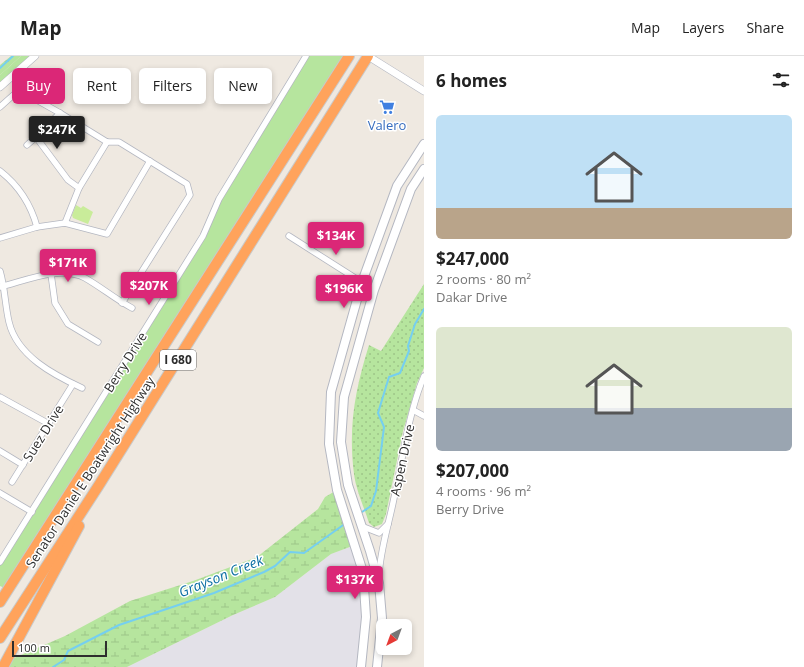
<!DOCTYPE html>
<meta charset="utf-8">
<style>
body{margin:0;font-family:"Open Sans",sans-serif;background:#f6f6f6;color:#222;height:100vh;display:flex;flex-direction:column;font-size:15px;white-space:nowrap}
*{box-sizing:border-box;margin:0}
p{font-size:13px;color:#767676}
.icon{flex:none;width:22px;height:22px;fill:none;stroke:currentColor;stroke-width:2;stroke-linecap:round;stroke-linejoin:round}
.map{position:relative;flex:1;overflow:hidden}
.drawer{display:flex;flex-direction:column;background:#fff;width:380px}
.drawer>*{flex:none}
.banner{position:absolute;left:12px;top:12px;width:352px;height:36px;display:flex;gap:8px}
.needle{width:26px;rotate:221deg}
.buttons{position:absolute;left:376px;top:563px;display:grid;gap:8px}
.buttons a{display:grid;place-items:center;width:36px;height:36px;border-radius:6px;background:#fff;box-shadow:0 2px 6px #0003;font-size:20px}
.scale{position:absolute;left:12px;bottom:10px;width:95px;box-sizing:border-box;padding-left:4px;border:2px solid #2e2e2e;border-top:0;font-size:11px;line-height:14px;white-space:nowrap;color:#2e2e2e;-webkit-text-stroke:3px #fff;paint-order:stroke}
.price{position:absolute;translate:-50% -34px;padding:0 9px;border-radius:4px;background:#db2777;color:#fff;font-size:13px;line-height:26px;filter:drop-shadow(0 1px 2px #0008)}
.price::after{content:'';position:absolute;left:50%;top:24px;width:12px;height:9px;margin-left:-6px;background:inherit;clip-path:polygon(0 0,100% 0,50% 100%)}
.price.selected{background:#222;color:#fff}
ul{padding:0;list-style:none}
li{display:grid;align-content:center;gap:8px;height:212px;padding:0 12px}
li span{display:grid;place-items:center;height:124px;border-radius:6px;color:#555}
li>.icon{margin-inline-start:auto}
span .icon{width:72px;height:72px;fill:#fffc;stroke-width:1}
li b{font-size:17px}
h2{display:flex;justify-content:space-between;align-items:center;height:48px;padding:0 12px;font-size:17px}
.pill{padding:0 14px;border-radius:6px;background:#fff;box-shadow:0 2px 6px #0003;font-size:14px;line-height:36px}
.pill.selected{background:#db2777;color:#fff}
header{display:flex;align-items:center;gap:24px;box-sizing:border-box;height:56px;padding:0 20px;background:#fff;border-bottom:1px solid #e0e0e0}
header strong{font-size:19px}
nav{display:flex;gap:22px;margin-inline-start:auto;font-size:14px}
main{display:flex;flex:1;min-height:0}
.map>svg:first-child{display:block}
.industrial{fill:#e3e1e8}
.grass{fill:#b6e59e}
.wetland{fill:url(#wetland-marsh)}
.park{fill:url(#park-dots)}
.pitch{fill:#c9ec9a}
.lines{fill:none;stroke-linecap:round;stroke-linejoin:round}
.stream{stroke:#75cff0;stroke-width:2}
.minor-casing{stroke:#b4b7c1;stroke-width:7}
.tertiary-casing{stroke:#b4b7c1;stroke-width:8}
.secondary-casing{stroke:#b4b7c1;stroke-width:10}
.motorway-casing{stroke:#c9c9c9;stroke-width:12}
.minor{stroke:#fff;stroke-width:5.5}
.tertiary{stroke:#fff;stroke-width:7}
.secondary{stroke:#fff;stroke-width:8}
.motorway{stroke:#ffa35c;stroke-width:10}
.labels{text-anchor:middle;stroke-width:3;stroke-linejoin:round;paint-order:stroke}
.shield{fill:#fff;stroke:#6d6d6d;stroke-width:1}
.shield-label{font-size:12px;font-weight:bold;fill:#2e2e2e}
.shop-label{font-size:13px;fill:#366cbe;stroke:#fff}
.street-label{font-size:13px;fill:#2e2e2e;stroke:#fff}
.water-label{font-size:14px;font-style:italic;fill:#0d6fa3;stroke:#fff}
</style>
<header>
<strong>Map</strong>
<nav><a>Map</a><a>Layers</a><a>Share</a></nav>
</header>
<main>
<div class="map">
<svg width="424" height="611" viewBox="0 0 424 611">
<defs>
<pattern id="wetland-marsh" width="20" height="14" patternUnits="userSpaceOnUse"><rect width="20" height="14" fill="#b6e59e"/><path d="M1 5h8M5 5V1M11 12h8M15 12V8" fill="none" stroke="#9dc588"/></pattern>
<pattern id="park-dots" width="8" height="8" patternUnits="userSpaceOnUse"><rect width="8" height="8" fill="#b6e59e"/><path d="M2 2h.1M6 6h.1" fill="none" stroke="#9dc588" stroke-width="1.8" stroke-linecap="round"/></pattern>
</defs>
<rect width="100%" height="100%" fill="#efe9e1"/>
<path class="industrial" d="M 355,489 L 366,561 L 361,611 L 127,611 L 233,559 L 275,541 L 331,498 Z"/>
<g class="grass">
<path d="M 21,0 L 35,0 L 0,31 L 0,19 Z"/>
<path d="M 306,0 L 349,0 L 7,533 L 0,530 L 0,506 L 203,180 L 219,143 Z"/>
</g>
<g class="wetland">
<path d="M 11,0 L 21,0 L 0,19 L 0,9 Z"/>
<path d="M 337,434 L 355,489 L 331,498 L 275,541 L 233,559 L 127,611 L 3,611 L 7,605 L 65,580 L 130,545 L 193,525 L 257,501 L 318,453 L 325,441 Z"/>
</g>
<path class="park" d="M 424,228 L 424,312 L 417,327 L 403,375 L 386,458 L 382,468 L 374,471 L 369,467 C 364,451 356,434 354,418 C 348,371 355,334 369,289 L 381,295 Z"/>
<path class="pitch" d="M 76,149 L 81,152 L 83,150 L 93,156 L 88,168 L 73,162 L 72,159 Z"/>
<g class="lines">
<g class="stream">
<path d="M 0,12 L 13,0"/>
<path d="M 359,458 L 371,450 L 376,435 L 384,371 L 378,357 L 389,321 L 400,317 L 409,295 L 408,290 L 415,268 L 424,253"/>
<path d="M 53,611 L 64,604 L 68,595 L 119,569 L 214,537 L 264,516 L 275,510 L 290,496 L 304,497 L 346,467"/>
</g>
<g class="minor-casing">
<g id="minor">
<path d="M 0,51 L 19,34 L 60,57 L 107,86"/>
<path d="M 60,57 L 36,81 L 68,124 L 79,132"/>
<path d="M 107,86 L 119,86 L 187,128 L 190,139 L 122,247"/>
<path d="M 27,89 L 36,81"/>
<path d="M 0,115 C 18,129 31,149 37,171"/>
<path d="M 65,167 L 79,132 L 107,86"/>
<path d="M 289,180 L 374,234"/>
<path d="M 0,182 L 37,171 L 65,167 L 107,178 L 150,105"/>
<path d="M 0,215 C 5,232 5,249 9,266 C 17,300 54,319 82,332"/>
<path d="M 51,218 L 55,247 L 68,268 L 98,286"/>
<path d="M 0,231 C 25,225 60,209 85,222 C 101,231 115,243 132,252"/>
<path d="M 0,341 L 49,368"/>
<path d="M 413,354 L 424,360"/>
<path d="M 0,395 L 23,409"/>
<path d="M 12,426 L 73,328"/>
<path d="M 0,437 L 32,456"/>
<path d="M 361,470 L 379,477 L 388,468"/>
<path d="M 0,506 L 203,180 L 219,143 L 306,0"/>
<path d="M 379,520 C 380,494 389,468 394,442 C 403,402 408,358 424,320"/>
</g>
</g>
<g class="tertiary-casing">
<g id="tertiary">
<path d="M 368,0 L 424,35"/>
<path d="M 0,31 L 35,0"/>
</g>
</g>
<g class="secondary-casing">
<g id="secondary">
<path d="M 361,611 L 366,561 L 363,516 L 337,434 L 329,388 L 331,336 L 362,226 L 397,130 L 424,88"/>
<path d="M 377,611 L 382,562 L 379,527 L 370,495 L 348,429 L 341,386 L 344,341 L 374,234 L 411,133 L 424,113"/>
</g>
</g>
<g class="motorway-casing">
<g id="motorway">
<path d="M 0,546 L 349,0"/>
<path d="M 0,582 L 99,429 L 368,0"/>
<path d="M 3,611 L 79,470"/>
</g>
</g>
<use href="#minor" class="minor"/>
<use href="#tertiary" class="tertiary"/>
<use href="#secondary" class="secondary"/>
<use href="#motorway" class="motorway"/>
</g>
<defs>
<g id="supermarket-bare" transform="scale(1.2)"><path d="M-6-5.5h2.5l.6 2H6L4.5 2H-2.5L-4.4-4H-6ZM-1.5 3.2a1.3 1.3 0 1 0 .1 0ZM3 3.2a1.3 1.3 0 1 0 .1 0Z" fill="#3f7fe0" stroke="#fff" stroke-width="2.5" paint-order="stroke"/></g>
</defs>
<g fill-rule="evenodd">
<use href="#supermarket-bare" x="387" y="51"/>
</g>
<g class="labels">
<rect class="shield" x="160" y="294" width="36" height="20" rx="3"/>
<g class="shield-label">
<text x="178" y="308">I 680</text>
</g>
<g class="shop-label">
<text x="387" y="74">Valero</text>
</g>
<g class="street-label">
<text transform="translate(125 306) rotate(-58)" y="5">Berry Drive</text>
<text transform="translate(43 377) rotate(-58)" y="5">Suez Drive</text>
<text transform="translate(402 404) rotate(-78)" y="5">Aspen Drive</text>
<text transform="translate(90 416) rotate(-57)" y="5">Senator Daniel E Boatwright Highway</text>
</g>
<g class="water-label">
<text transform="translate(221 520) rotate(-22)" y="5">Grayson Creek</text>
</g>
</g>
</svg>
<div class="buttons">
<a><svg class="needle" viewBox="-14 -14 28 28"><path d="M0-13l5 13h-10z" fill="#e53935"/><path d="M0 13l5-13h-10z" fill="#767676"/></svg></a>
</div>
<div class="scale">100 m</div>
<b class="price selected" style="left:57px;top:94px">$247K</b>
<b class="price" style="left:336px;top:200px">$134K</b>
<b class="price" style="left:68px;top:227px">$171K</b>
<b class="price" style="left:149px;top:250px">$207K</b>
<b class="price" style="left:344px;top:253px">$196K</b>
<b class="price" style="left:355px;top:544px">$137K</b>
<div class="banner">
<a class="pill selected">Buy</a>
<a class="pill">Rent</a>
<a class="pill">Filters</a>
<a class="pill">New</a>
</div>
</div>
<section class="drawer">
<h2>6 homes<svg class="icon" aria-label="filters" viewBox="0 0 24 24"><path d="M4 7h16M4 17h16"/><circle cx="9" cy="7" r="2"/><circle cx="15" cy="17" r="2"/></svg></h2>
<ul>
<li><span style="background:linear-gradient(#bfe0f5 75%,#b9a48a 0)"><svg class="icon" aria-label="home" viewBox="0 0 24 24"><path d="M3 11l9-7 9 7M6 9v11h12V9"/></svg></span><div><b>$247,000</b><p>2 rooms · 80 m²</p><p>Dakar Drive</p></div></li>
<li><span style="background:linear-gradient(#dfe7d0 65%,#9aa5b1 0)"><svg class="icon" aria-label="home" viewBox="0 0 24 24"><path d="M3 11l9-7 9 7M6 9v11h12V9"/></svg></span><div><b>$207,000</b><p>4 rooms · 96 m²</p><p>Berry Drive</p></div></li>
</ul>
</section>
</main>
